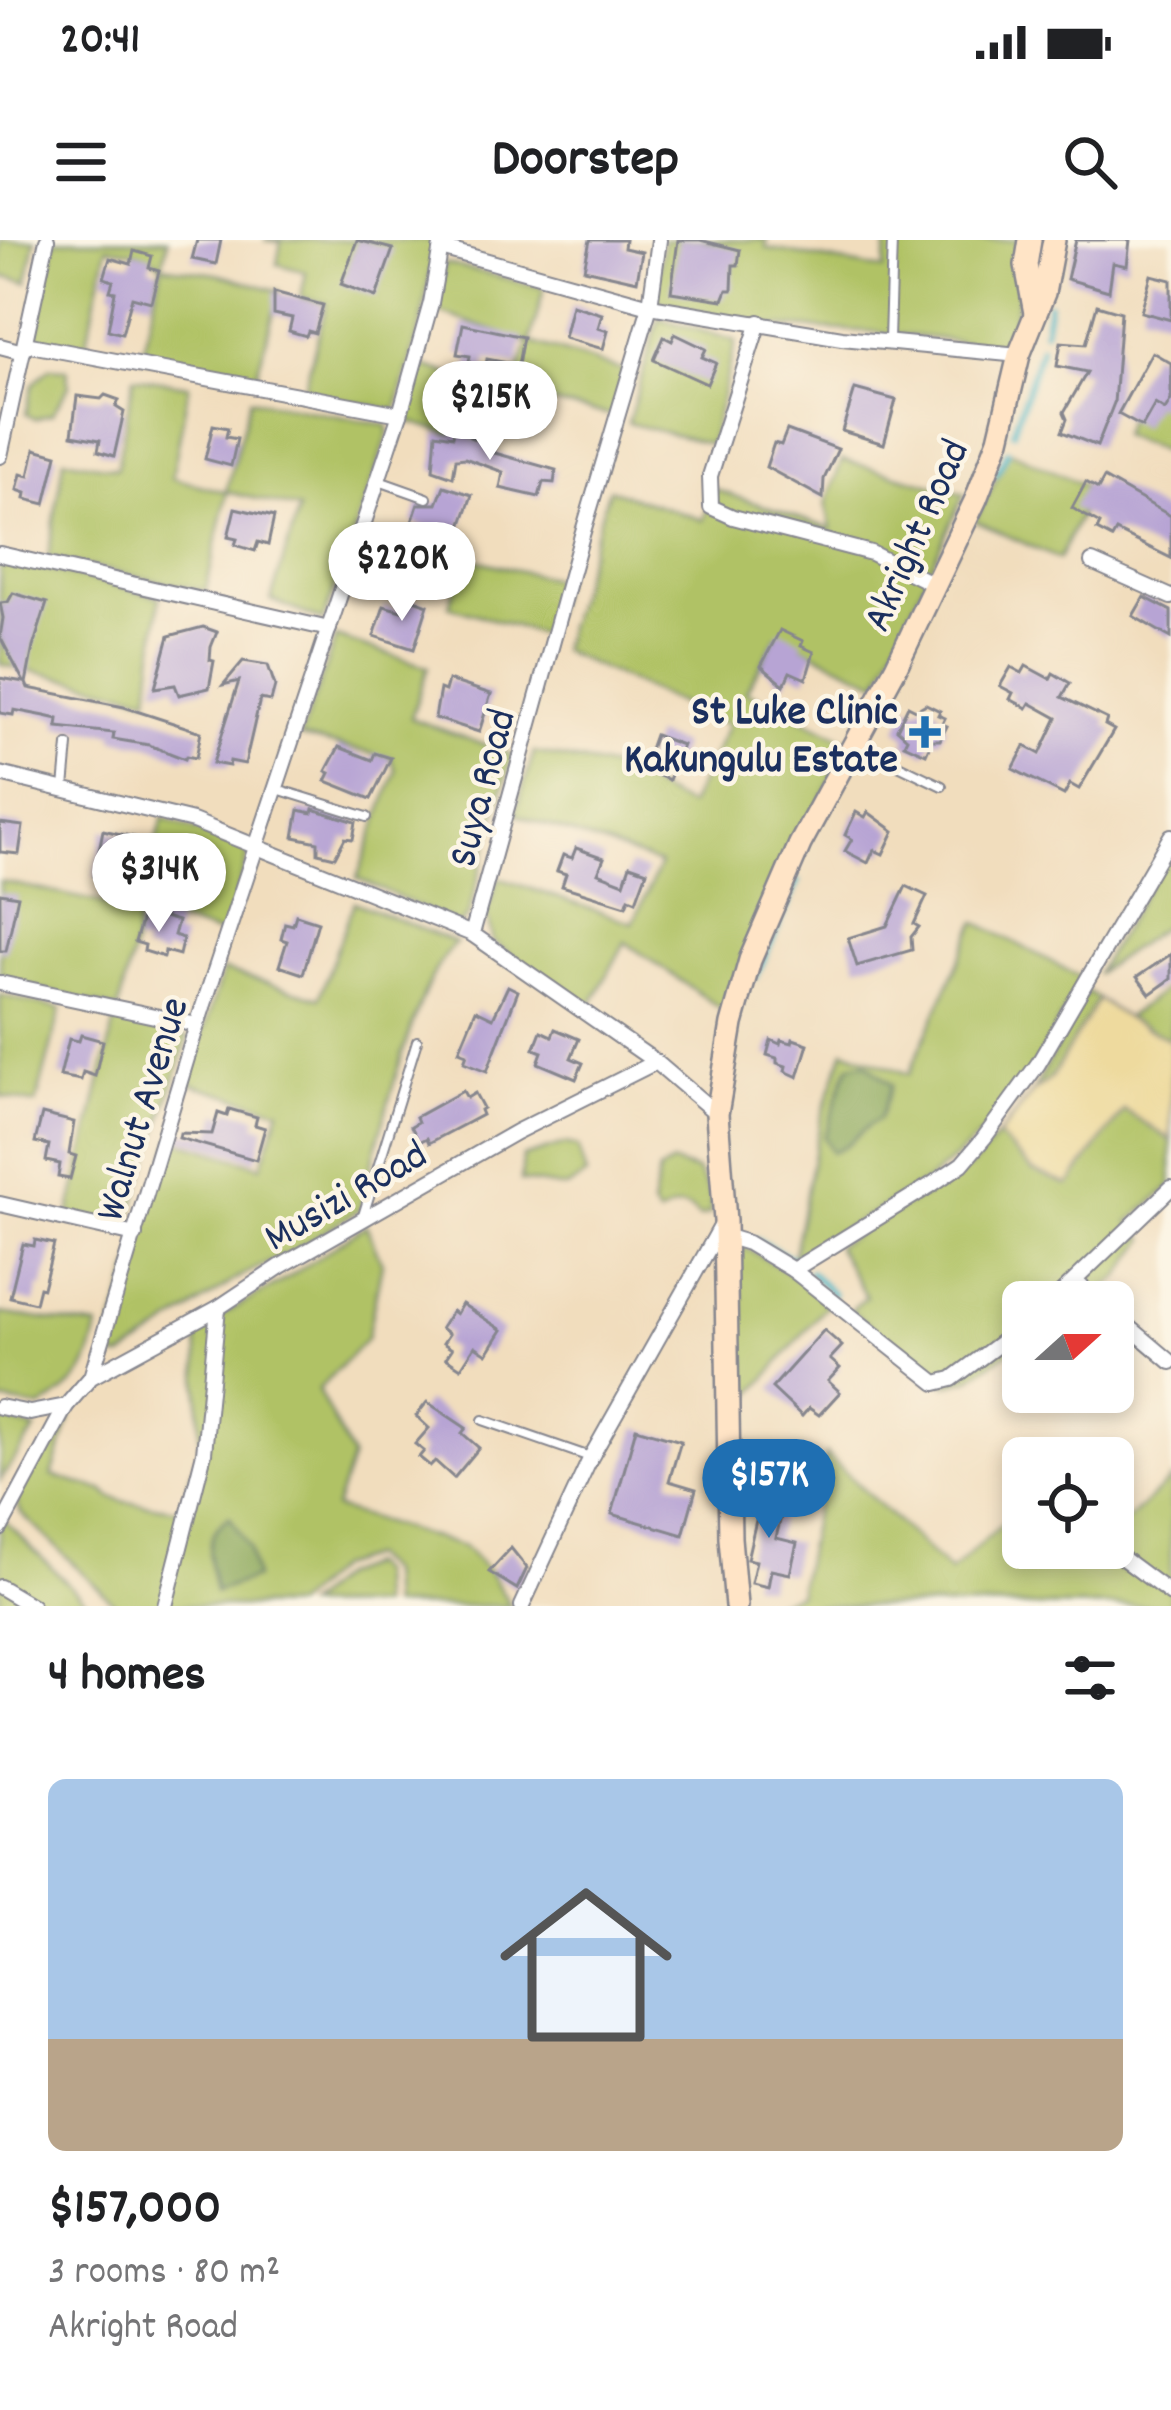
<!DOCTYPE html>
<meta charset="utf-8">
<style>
body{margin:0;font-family:Dekko,sans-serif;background:#f2f2f2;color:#202124;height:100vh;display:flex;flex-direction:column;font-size:45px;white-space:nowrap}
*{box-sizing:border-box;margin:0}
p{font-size:39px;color:#757577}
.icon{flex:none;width:66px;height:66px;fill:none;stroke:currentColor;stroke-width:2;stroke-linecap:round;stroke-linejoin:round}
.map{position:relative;height:1366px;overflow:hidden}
.side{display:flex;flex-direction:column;background:#fff;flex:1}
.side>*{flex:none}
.needle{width:78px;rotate:69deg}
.tools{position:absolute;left:1002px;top:1041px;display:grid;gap:24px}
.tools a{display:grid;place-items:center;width:132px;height:132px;border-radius:18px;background:#fff;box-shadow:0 6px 18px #0003;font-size:60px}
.price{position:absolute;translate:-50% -102px;padding:0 27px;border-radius:42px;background:#fff;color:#222;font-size:39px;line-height:78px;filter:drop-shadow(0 3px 6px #0008)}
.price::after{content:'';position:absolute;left:50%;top:72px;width:36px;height:27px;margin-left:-18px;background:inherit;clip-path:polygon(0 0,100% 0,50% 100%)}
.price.active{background:#1f6fb2;color:#fff}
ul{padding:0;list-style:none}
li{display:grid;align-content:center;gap:24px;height:636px;padding:0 48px}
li+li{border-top:3px solid #e0e0e0}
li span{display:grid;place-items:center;height:372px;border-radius:18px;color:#555}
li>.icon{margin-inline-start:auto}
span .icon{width:216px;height:216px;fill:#fffc;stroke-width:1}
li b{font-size:51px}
h2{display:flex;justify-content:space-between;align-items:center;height:144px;padding:0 48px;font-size:51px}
.status{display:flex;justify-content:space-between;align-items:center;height:84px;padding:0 60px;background:#fff;direction:ltr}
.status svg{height:33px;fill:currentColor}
header{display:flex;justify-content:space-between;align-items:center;height:156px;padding:0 48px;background:#fff;font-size:54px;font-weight:800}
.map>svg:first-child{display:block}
.green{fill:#b0c265;stroke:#667862;stroke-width:3;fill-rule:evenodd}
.forest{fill:#8ca85a;stroke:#546c5c;stroke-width:3}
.sand{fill:#eeda9e;stroke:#84847e;stroke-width:3}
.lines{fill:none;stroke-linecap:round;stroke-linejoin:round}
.stream{stroke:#46b3c3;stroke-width:6}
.building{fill:#b7a4d4}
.lane-casing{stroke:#86868e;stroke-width:12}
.street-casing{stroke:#86868e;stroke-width:18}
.secondary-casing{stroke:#86868e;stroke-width:26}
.lane{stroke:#fff;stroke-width:8}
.street{stroke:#fff;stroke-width:14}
.secondary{stroke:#ffe4c6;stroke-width:21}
.poi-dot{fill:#1f6fb2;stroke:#fcf5e5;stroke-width:4.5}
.labels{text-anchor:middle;stroke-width:9;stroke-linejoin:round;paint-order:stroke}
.street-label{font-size:42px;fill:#1b2f5e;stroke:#fcf5e5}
.poi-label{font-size:42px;font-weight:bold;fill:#1b2f5e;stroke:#fcf5e5;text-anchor:end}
</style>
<div class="status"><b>20:41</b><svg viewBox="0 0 49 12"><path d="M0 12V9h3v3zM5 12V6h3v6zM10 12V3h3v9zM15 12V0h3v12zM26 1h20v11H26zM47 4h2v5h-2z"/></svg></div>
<header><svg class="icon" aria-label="menu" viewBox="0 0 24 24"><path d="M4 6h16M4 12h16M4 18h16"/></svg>Doorstep<svg class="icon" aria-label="search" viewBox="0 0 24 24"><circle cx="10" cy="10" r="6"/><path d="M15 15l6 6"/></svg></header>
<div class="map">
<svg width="1171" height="1366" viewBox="0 0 1171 1366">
<rect width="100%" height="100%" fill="#fcf5e5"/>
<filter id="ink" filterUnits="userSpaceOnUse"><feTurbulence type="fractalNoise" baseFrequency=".00833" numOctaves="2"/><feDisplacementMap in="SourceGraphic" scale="24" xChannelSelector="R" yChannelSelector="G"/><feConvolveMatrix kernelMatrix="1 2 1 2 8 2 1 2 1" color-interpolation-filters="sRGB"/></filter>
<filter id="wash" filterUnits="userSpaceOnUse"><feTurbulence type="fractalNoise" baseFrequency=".004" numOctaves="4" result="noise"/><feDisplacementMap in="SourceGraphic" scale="48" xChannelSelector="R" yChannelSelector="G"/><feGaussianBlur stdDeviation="2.7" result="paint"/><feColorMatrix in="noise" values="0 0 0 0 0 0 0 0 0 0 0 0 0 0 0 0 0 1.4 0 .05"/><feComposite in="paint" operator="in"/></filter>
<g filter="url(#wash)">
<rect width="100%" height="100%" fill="#f1ddbd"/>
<g class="green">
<path d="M 0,0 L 35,0 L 27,42 L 0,36 Z"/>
<path d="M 54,0 L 168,0 L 162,26 L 217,34 L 280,51 L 255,140 L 141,118 L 162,26 C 147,12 127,9 107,8 L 85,110 L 39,100 L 36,96 Z"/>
<path d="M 264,0 L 436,0 L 421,84 L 396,171 L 303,151 L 327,63 L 301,57 L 306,32 L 277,24 L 281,2 Z"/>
<path d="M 664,0 L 767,0 L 766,8 L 884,30 L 887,0 L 1027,0 L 1011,100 L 1001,106 L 879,92 L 750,85 L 654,60 Z"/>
<path d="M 445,23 L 544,48 L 530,102 L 625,131 L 612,175 L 510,155 L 494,214 L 493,206 L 407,181 L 422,125 L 510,155 L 529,103 L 436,71 Z"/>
<path d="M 659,78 L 736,101 L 710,204 L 628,183 Z"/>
<path d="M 50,128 L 66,129 L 69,146 L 52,174 L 35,179 L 26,174 L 33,144 Z"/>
<path d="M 134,137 L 189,145 L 172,238 L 226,252 L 250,159 L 387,185 L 389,193 L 323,381 L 271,360 L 299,269 L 227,252 L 206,351 L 48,318 L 64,219 L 117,228 Z"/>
<path d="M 1171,155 L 1171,214 L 1121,195 L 1134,160 Z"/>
<path d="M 1010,211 L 1092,249 L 1059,319 L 975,281 Z"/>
<path d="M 842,220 L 964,254 L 878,442 L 777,396 L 746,451 L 848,501 L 727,773 L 625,702 L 589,769 L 493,702 L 486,673 L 499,638 L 633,683 L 660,624 L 515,574 L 534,512 L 613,528 L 689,566 L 728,485 L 560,410 L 609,249 L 703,280 L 714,249 L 831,289 L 826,264 Z"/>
<path d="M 464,317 L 562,341 L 544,395 L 449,366 Z"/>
<path d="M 0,318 L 160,357 L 149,457 L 0,424 Z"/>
<path d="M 336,397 L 428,427 L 411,478 L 512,515 L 468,676 L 459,685 L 357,638 L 396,531 L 391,518 L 300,497 Z"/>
<path d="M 163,578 L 250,611 L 224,695 L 138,671 L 135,702 L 118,770 L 0,739 L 0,641 L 137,670 Z"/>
<path d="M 1171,608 L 1171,681 L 1096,734 Z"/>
<path d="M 354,662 L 456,703 C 415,734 376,913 360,969 L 295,1010 L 239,1037 L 123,1117 L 115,1117 L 109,1112 L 109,1098 L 172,899 L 261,926 L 280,870 L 187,843 L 223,730 L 319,758 Z"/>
<path d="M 976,682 L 1082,738 L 1019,857 L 967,908 L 927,941 L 793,1019 L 821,878 L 844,810 L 909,834 Z"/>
<path d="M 1171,745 L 1171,800 L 1126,778 Z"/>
<path d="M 1087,751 L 1098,759 L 1051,838 L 1033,852 Z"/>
<path d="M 0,755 L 61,769 L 36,864 L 0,856 Z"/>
<path d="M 115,780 L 188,797 L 128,987 L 69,975 Z"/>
<path d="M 1124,870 L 1171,900 L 1171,946 L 1129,982 L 1146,999 L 1119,1038 L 1084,1062 L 1023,1062 L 1023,1102 L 969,1139 L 947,1145 L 851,1070 L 866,1057 L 836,1006 L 972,926 L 998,896 L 1033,931 Z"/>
<path d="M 565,904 L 578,907 L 586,935 L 567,948 L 521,941 L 523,917 Z"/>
<path d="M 672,923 L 697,931 L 711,956 L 710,974 L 699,977 C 685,961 675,966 658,975 L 652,966 L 659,931 Z"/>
<path d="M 366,985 L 382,1024 L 367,1098 L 318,1150 L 352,1217 L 335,1268 L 464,1307 L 489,1332 L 511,1366 L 390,1366 L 388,1333 L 370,1317 L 337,1327 L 294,1366 L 117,1366 L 21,1273 L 14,1255 L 73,1169 L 52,1236 L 103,1250 L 110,1257 L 126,1262 L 181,1270 L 200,1205 L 197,1090 L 289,1037 ZM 229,1278 L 249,1308 L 254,1337 L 216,1352 Z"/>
<path d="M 741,1008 L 748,1009 L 796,1037 L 827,1065 L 740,1169 L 736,1014 Z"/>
<path d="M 0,1073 L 98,1087 C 89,1132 79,1143 41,1168 L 0,1161 Z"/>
<path d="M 0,1179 L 36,1189 L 0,1240 Z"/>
<path d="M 826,1214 L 950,1332 L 1023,1265 L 1023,1308 L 1113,1308 L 1113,1294 L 1171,1239 L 1171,1339 L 1164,1343 L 1171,1348 L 1171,1366 L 765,1366 L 798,1354 Z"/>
<path d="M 0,1276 L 90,1366 L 0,1366 Z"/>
<path d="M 369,1325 L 378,1334 L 379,1366 L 305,1366 L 341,1335 Z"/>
</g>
<g class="forest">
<path d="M 865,822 L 892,845 L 880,878 C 860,889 853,905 832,912 L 824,897 C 835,873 837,847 850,825 Z"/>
<path d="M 230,1277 L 249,1308 L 255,1338 L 215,1352 C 210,1322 200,1295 230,1277 Z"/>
</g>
<path class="sand" d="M 1098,759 L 1126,778 L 1171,800 L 1171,900 L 1124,870 L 1069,945 L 1033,931 L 998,896 L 1033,852 L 1051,838 Z"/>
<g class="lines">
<g class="stream">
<path d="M 1044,91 L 1049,64"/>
<path d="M 1013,192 L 1041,107"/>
<path d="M 996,234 L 1008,211"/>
<path d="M 756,737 L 798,642"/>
<path d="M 756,1000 L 793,1019"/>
<path d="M 810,1032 L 834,1054"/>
</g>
</g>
<g id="blocks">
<g class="building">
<path d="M 197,0 L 221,0 L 216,24 L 192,19 Z"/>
<path d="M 357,0 L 393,9 L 376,57 L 341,44 Z"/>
<path d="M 590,0 L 625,0 L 624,8 L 642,12 L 637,41 L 584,29 Z"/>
<path d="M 678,0 L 700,0 L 740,10 L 738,25 L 733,25 L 732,50 L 727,50 L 723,60 L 671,52 Z"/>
<path d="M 1076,0 L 1130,0 L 1127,26 L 1113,23 L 1109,51 L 1067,39 Z"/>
<path d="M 134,11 L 152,16 L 149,28 L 159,31 L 151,62 L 132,57 L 122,94 L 108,90 L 115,52 L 110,51 L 113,41 L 104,38 L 110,18 L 131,24 Z"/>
<path d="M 1151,35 L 1171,40 L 1171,80 L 1141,72 Z"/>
<path d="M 274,52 L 323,65 L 315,93 L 308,91 L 306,96 L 289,91 L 292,78 L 274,74 Z"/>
<path d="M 572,65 L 602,74 L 598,88 L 608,91 L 603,109 L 564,98 Z"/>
<path d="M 1097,65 L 1121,72 L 1114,163 L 1097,206 L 1062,192 L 1067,179 L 1064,172 L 1087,132 L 1057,126 L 1061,102 L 1086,104 Z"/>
<path d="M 463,84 L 523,97 L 518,125 L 487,119 L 485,130 L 468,127 L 470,116 L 457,114 Z"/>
<path d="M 675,94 L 706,109 L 702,117 L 716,123 L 707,144 L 654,120 L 664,97 L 672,101 Z"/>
<path d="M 1152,112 L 1171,123 L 1171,160 L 1165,170 L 1155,164 L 1142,187 L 1118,174 Z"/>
<path d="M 855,149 L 896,160 L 884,204 L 842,191 Z"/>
<path d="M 105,155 L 119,160 L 116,167 L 124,172 L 114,216 L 98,211 L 100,200 L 72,195 L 77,156 L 101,159 Z"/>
<path d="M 213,185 L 228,188 L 226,197 L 237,199 L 231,226 L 205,219 Z"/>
<path d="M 454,189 L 471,193 L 470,197 L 494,206 L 491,212 L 556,230 L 554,243 L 543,242 L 539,257 L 500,248 L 503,232 L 465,218 L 456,219 L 453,237 L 433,230 L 436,193 L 453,196 Z"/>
<path d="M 787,190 L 838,209 L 824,239 L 823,258 L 766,227 L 774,203 L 781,205 Z"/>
<path d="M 35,209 L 57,215 L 45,264 L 25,259 L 26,253 L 17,250 L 21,234 L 29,236 Z"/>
<path d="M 1104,238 L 1171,276 L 1171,318 L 1116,291 L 1112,298 L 1097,290 L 1100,284 L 1072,268 L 1086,242 L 1098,249 Z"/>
<path d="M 444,246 L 472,255 L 457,298 L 412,282 L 418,264 L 437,264 Z"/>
<path d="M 235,268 L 274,277 L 268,305 L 258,302 L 255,311 L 235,305 L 237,299 L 228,297 Z"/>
<path d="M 13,353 L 47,363 L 33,407 L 26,443 L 28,448 L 124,467 L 201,492 L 196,518 L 186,516 L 185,519 L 149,505 L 113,499 L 114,493 L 57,487 L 58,479 L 45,476 L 14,470 L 13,475 L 0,473 L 0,438 L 24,442 L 0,397 L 3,378 L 0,363 L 8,362 Z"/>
<path d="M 1144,357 L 1171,371 L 1171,398 L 1133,376 Z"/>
<path d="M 408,358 L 428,365 L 414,409 L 374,396 L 384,366 L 404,372 Z"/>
<path d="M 203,387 L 217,392 L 211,407 L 210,420 L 214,421 L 209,448 L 179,455 L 175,445 L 155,448 L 169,396 Z"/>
<path d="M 780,390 L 803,401 L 801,406 L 814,412 L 806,439 L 790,432 L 784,445 L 761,426 Z"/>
<path d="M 243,421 L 268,425 L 275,446 L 271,461 L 260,459 L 245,524 L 230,521 L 229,526 L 213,523 L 239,441 L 223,445 Z"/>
<path d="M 1026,426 L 1050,439 L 1053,433 L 1070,443 L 1062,457 L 1107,479 L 1105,485 L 1114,490 L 1079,549 L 1070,544 L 1064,555 L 1013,529 L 1025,506 L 1040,514 L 1057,478 L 1030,463 L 1027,468 L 1010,459 L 1013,453 L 1000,446 L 1011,427 L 1022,433 Z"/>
<path d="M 448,440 L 491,454 L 479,492 L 435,478 L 440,449 L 445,451 Z"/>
<path d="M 926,464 L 940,471 L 938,475 L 945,478 L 942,484 L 947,486 L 940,500 L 932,500 L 926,514 L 904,504 L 907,498 L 897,489 L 908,466 L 916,470 Z"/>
<path d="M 655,495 L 682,505 L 669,540 L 643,529 Z"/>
<path d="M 339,507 L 372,520 L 375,513 L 391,518 L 371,559 L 326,541 L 330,533 L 326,531 Z"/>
<path d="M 313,569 L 356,582 L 353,599 L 345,598 L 335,617 L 318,613 L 318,602 L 294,597 L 299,570 L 312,573 Z"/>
<path d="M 856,572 L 865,577 L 868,572 L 894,591 L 883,614 L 874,610 L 868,623 L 845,611 L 852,599 L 845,595 Z"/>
<path d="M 0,583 L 23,586 L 19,614 L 0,612 Z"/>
<path d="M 103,590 L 147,600 L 143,619 L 134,617 L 128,644 L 94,636 Z"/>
<path d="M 576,608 L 604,618 L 598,633 L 624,643 L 630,625 L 647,631 L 636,661 L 629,658 L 626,666 L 562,646 L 566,634 L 557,631 L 563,615 L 572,618 Z"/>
<path d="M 906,646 L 927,656 L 914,684 L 919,687 L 911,697 L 912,710 L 857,726 L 848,698 L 887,686 Z"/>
<path d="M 0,653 L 18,656 L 6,711 L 0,711 Z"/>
<path d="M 144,671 L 178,681 L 174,695 L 183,698 L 179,715 L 165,711 L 164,717 L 144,711 L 145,705 L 135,702 Z"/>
<path d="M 296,675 L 318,682 L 303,734 L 279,726 L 287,701 L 281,699 L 285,683 L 293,685 Z"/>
<path d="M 1171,714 L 1171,739 L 1150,754 L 1137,737 Z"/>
<path d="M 508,746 L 518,751 L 487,831 L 464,822 L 467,814 L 459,811 L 476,770 L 493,778 Z"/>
<path d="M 555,789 L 579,799 L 571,818 L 583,823 L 576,839 L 538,823 L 542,812 L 534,809 L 541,791 L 552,796 Z"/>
<path d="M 81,795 L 103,801 L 95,836 L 83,832 L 81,840 L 60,836 L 69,799 L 79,801 Z"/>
<path d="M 793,799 L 808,804 L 798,837 L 785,831 L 786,826 L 777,823 L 777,818 L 767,815 L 771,800 L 780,804 L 781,800 L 792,803 Z"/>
<path d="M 463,851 L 467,858 L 475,853 L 483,868 L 480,870 L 482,875 L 429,903 L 427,898 L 419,902 L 411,886 L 418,882 L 416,877 Z"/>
<path d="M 229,869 L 257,877 L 255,885 L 265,888 L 256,920 L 179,898 L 180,893 L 212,894 L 218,873 L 227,876 Z"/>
<path d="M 42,874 L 74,882 L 69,914 L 76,916 L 70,939 L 58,937 L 60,924 L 46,921 L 49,905 L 35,902 Z"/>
<path d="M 35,1000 L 54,1004 L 43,1048 L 39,1047 L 35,1063 L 10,1057 L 23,1004 L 34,1006 Z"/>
<path d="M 462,1064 L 502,1090 L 487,1114 L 475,1106 L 461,1128 L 446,1118 L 452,1109 L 443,1103 L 449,1094 L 441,1088 L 452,1071 L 456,1074 Z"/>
<path d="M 824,1090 L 842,1106 L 830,1119 L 840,1128 L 828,1141 L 840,1152 L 819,1175 L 809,1168 L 802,1176 L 772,1148 Z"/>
<path d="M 427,1162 L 466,1188 L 462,1193 L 479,1208 L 454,1238 L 435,1221 L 430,1226 L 419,1217 L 424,1211 L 415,1204 L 429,1188 L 416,1176 Z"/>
<path d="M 636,1188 L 681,1201 L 669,1241 L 696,1249 L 683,1295 L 612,1274 Z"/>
<path d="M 756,1253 L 785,1260 L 776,1298 L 797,1303 L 790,1334 L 771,1330 L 768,1347 L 751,1343 L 756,1321 L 747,1319 L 757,1276 L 750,1274 Z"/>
<path d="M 511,1308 L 527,1328 L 517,1349 L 489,1332 Z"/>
</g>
</g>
</g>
<g filter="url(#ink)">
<use href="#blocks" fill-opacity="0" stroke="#86868e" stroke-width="3"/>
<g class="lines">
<g class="lane-casing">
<g id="lane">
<path d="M 889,100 L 892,0"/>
<path d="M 379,241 L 427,258"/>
<path d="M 855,504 L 942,546"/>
<path d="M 64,548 L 68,505"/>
<path d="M 277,549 L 367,577"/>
<path d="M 362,979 L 417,801"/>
<path d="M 483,1180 L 590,1217"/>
</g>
</g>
<g class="street-casing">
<g id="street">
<path d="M 441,8 L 650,66 L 842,98 L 1019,115"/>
<path d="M 759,82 L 710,236 L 711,267 L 733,277 L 871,313 L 935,345"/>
<path d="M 25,104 L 400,174"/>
<path d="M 0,106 L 23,112"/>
<path d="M 0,216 L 47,0"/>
<path d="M 0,314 L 329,389"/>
<path d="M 1092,322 L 1171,357"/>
<path d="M 0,534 L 193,581 L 472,694 L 656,822"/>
<path d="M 472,694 L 582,295 L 650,66 L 659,0"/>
<path d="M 0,743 L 197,785"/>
<path d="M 0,964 L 135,995"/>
<path d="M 725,996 L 748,1003 L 793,1030 L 936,1143 L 952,1139 L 1023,1086"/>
<path d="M 793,1030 L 931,945 L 962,924 L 984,898 L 1038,824 L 1171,596"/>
<path d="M 1076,1042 L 1099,1062"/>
<path d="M 1052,1062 L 1171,948"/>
<path d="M 1113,1073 L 1171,1122"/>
<path d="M 91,1137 L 197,785 L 400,174 L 431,63 L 442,0"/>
<path d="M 0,1167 L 30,1173 L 66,1166 L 91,1137 L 218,1068 L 281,1026 L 516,892 L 656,822 L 717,874"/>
<path d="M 0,1289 L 66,1166"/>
<path d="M 1109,1308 L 1171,1354"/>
<path d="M 0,1347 L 32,1366"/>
<path d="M 165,1366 L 204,1213 L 218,1068"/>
<path d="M 522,1366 L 591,1217 L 723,983"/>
</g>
</g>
<g class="secondary-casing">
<g id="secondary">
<path d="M 1030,0 L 1026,25 L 1035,73"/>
<path d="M 736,1366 L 730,1298 L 725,981 L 717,874 L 732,784 L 750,720 L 800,604 L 896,427 L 976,259 L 999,199 L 1019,115 L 1044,53 L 1054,0"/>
</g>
</g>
<use href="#lane" class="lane"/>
<use href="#street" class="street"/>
<use href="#secondary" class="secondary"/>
</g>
</g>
<path class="poi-dot" d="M919 474h12v12h12v12h-12v12h-12v-12h-12v-12h12z"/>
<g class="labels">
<g class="street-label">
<text transform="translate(913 294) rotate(-66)" y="15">Akright Road</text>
<text transform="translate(479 547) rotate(-75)" y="15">Suya Road</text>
<text transform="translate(139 868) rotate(-73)" y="15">Walnut Avenue</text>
<text transform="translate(344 953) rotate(-30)" y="15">Musizi Road</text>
</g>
<g class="poi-label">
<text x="898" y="483">St Luke Clinic<tspan x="898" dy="48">Kakungulu Estate</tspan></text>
</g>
</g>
</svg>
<div class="tools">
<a><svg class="needle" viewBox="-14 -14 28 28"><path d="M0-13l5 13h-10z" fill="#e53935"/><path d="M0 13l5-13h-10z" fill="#757577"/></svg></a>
<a><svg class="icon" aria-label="locate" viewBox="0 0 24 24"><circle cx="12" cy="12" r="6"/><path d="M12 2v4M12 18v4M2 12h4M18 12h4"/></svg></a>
</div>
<b class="price" style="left:490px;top:223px">$215K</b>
<b class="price" style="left:402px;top:384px">$220K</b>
<b class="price" style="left:159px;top:695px">$314K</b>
<b class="price active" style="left:769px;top:1301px">$157K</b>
</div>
<section class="side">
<h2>4 homes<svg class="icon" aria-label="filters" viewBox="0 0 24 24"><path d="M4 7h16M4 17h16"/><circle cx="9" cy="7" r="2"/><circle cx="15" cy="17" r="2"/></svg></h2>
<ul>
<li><span style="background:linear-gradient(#a9c7e8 70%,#b9a48a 0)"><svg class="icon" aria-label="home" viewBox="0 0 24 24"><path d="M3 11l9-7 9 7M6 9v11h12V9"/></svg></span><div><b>$157,000</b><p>3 rooms · 80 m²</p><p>Akright Road</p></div></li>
</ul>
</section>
